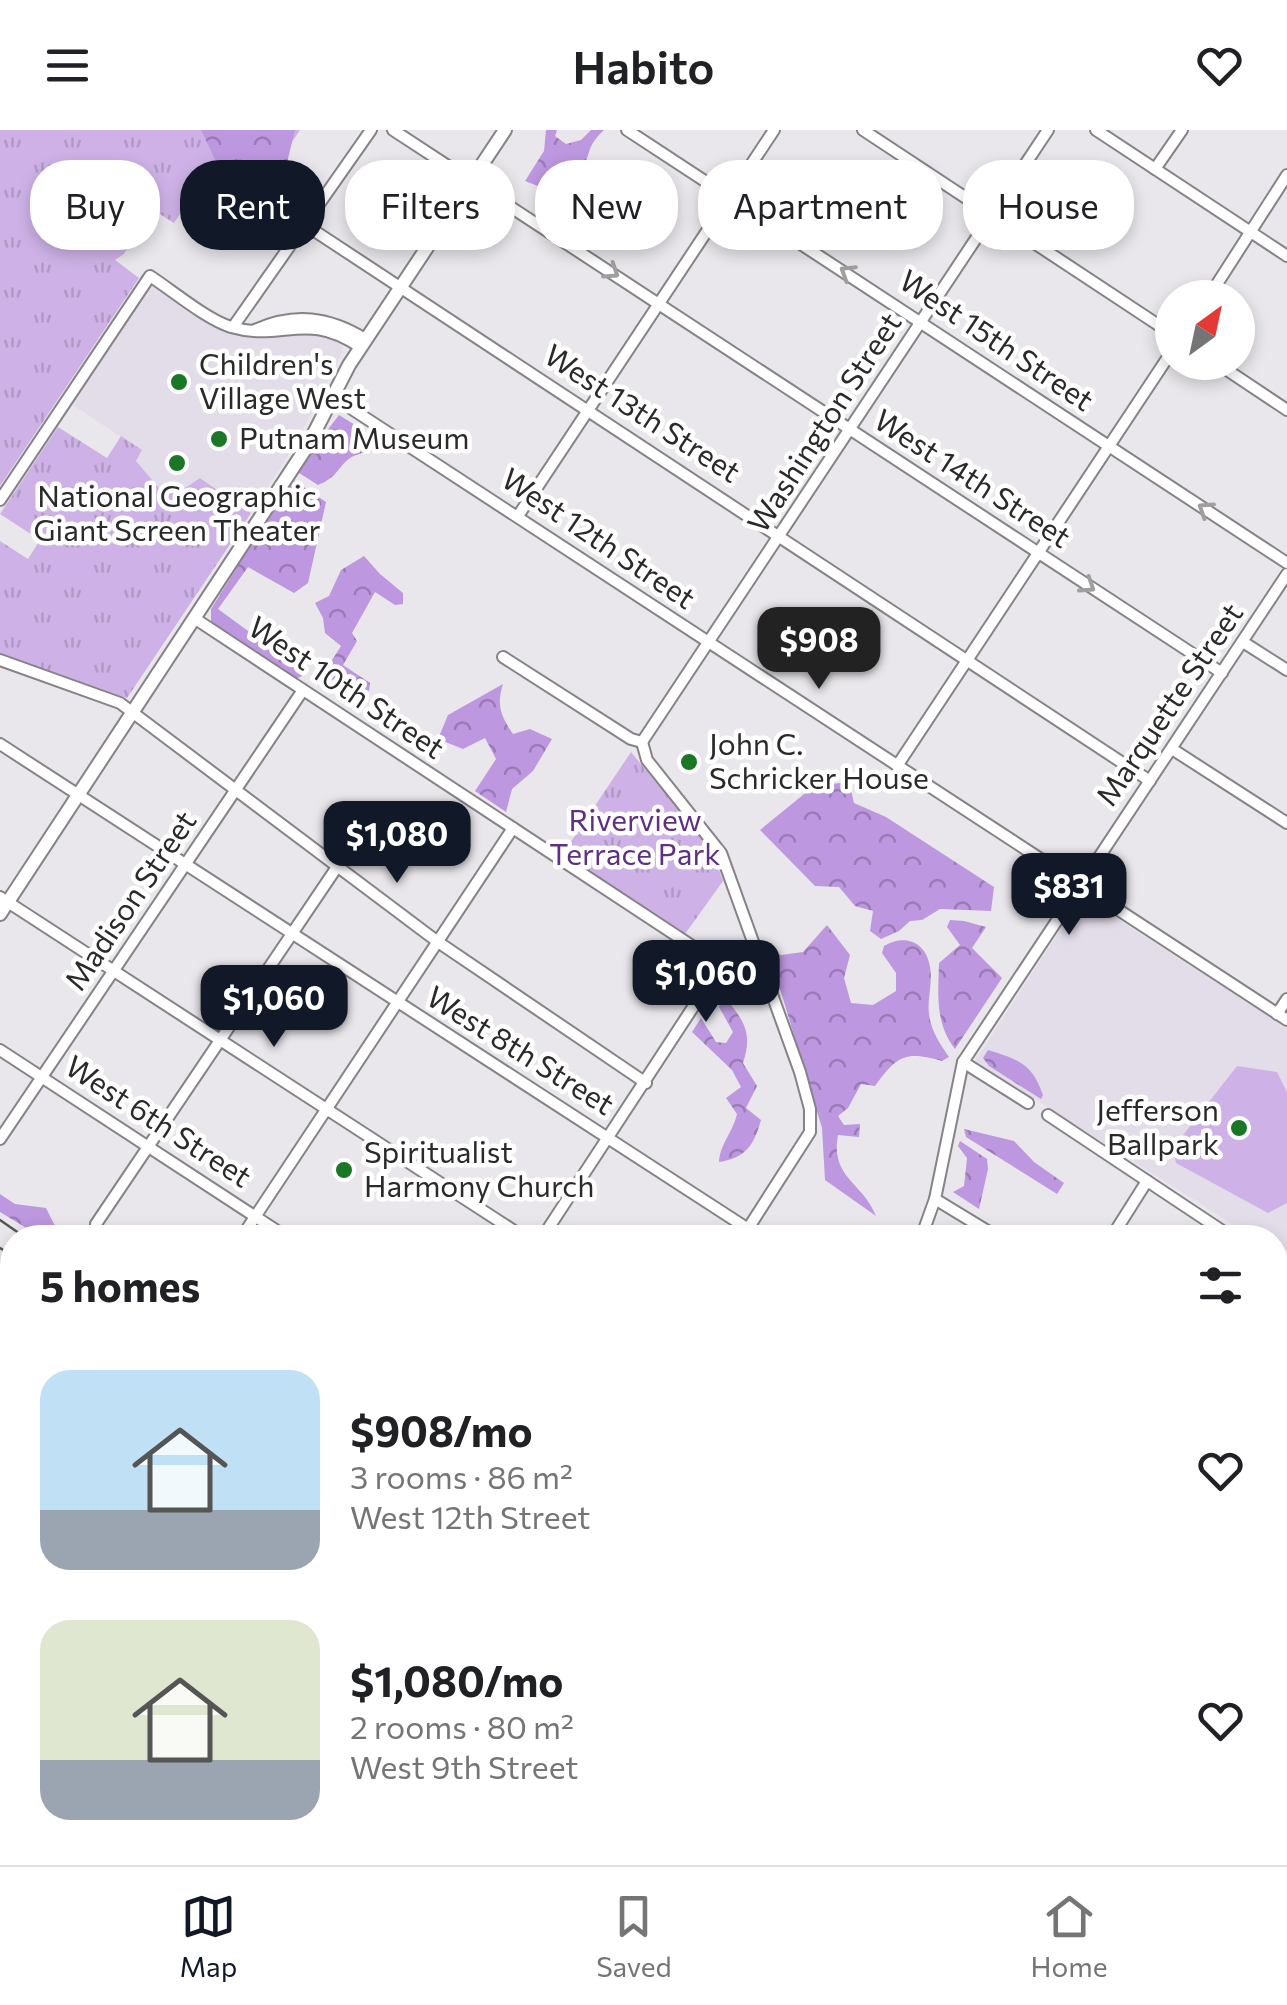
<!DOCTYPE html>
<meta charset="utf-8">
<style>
body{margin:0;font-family:Commissioner,sans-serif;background:#f2f2f2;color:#202124;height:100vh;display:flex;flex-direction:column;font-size:38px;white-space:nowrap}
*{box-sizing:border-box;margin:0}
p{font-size:32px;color:#757577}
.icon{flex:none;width:55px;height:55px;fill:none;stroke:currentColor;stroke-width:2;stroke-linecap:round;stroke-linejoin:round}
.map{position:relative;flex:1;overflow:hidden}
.panel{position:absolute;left:0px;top:1095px;width:1288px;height:640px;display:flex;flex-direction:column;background:#fff;border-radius:40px 40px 0 0;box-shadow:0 5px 15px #0003}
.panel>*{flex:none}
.banner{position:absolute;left:30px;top:30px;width:1228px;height:90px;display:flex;gap:20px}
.needle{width:65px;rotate:33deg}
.fabs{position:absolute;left:1155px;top:150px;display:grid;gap:20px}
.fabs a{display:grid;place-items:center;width:100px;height:100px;border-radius:50%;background:#fff;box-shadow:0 5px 15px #0003;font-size:50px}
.price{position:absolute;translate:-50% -85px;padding:0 22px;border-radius:20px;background:#111827;color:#fff;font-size:32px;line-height:65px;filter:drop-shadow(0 2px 5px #0008)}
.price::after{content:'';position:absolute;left:50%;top:60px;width:30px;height:22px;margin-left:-15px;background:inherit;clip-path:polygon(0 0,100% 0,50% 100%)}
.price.on{background:#222;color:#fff}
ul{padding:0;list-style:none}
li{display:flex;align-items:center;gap:30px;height:250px;padding:0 40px}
li span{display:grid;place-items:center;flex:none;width:280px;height:200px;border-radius:30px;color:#555}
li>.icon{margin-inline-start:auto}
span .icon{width:120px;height:120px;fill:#fffc;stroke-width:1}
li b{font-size:42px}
h2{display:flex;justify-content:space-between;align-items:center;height:120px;padding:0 40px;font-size:42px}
.tag{padding:0 35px;border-radius:40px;background:#fff;box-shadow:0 5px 15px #0003;font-size:35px;line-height:90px}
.tag.on{background:#111827;color:#fff}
header{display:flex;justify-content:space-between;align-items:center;height:130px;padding:0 40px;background:#fff;font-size:45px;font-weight:600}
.tabs{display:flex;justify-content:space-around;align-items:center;height:140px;border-top:2px solid #e0e0e0;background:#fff;font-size:28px;color:#757577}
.tabs a{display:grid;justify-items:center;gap:5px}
.tabs .on{color:#111827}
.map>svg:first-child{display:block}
.built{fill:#e3dde9}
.industrial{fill:url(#industrial-furrows)}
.grass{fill:url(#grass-tufts)}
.forest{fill:url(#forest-crowns)}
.pitch{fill:#ceb2e7}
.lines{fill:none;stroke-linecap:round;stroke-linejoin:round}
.minor-casing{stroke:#868388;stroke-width:14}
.major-casing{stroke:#868388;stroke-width:16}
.minor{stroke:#fff;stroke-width:10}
.major{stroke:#fff;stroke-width:12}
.rail{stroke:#565556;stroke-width:2.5}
.oneway{stroke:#a09fa0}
.poi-dot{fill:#1a7726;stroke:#fff;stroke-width:4}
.labels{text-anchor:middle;stroke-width:9;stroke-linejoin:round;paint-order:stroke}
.street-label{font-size:30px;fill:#2b2a2b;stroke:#fff}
.poi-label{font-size:30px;fill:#2b2a2b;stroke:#fff;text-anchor:start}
.park-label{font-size:30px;fill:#602f83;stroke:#fff}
</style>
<header><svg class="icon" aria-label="menu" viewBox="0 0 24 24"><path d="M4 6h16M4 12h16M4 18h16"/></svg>Habito<svg class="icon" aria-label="heart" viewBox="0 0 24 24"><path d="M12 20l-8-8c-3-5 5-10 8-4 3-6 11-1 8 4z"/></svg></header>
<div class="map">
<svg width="1287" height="1735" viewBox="0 0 1287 1735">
<defs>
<pattern id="industrial-furrows" width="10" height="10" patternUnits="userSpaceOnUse" patternTransform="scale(2.5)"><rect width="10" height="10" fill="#e3dde9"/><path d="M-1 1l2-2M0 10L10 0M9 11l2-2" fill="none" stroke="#c3bec8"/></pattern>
<pattern id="grass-tufts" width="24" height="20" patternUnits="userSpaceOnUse" patternTransform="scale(2.5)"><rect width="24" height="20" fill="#ceb2e7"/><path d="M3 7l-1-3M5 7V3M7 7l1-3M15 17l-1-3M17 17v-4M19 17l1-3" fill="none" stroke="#b199c6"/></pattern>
<pattern id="forest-crowns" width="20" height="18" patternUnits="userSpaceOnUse" patternTransform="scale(2.5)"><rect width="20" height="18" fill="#bd97df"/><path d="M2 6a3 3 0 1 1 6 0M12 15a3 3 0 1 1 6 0" fill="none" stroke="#9a7bb5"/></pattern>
</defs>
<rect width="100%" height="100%" fill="#e9e7eb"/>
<g class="built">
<path d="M 150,152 L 223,201 L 250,206 L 298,201 L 321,203 L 336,209 L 342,217 L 342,223 L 295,315 L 251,383 L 201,348 L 179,362 L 159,358 L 136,331 L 141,320 L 71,274 Z"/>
<path d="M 1082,766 L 1287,898 L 1287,1117 L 1281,1126 L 1275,1122 L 1275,1108 L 1253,1107 L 975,931 Z"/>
</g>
<path class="industrial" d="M 0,1622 L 12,1626 L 12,1722 L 234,1723 L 251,1735 L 0,1735 Z"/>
<g class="grass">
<path d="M 0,0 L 300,0 L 251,73 L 207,43 L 174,93 L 152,79 L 124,124 L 115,130 L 139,148 L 0,356 Z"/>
<path d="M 58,297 L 107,328 L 121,306 L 142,320 L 136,331 L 159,358 L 179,362 L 200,348 L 251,383 L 127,568 L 0,524 L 0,411 L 28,429 L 40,410 L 0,384 Z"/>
<path d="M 631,622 L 712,720 L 723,751 L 685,804 L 562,725 Z"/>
</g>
<g class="forest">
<path d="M 201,0 L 295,0 L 282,53 L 247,97 L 230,96 L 229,74 L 239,29 L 219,38 Z"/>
<path d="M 546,0 L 557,0 L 555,6 L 566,14 L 581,10 L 591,0 L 604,0 C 583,19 593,27 578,44 L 559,40 L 538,56 L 525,51 L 544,21 Z"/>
<path d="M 339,285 L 384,313 L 384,321 C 334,321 349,343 318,355 L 296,341 Z"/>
<path d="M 292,349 L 326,372 L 308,453 L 294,463 L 248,437 L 218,479 L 295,535 L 302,546 L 296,549 L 211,492 L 211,479 Z"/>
<path d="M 364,426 L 380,444 L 403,463 L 403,474 L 395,475 L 375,462 L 352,503 L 357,511 L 343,535 L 370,553 L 369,561 L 338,549 L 327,550 L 327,538 L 341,516 L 325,503 L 323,488 L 315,473 L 329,466 L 341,440 Z"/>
<path d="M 503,554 C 496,575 501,586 513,604 L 530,599 L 552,609 L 533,641 L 512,659 L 506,682 L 475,661 L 496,629 L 485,608 L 463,619 L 438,609 L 448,585 Z"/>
<path d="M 849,652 L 854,673 L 886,687 L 994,757 L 991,781 L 940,779 L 922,790 L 910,791 L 899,801 L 881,809 L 870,801 L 873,781 L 855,776 L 839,757 L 815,756 L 760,700 L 814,656 Z"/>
<path d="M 950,790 L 964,791 L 986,797 L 972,818 L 1002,848 L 955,919 C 935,893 938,865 939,833 L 960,815 L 947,797 Z"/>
<path d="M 827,795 L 850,825 L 844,848 L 851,873 L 873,875 L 896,861 L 896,843 L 882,823 L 884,816 C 904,804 926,811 930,837 C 933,852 927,869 929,884 C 931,901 940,914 949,927 L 942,931 C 905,921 898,925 875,956 L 861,954 L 848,978 L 838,986 L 844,995 L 860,994 L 859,1007 L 838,1005 C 830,1048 863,1052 876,1086 L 825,1050 L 822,998 L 768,819 L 781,825 L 803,822 Z"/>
<path d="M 724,866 C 744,891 753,902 743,933 L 757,956 L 746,978 L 761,990 C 754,1015 746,1028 719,1032 C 720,1014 733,1002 737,984 L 726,968 L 741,957 L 732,940 L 692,902 L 701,888 L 716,912 L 726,913 L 733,902 L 719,877 Z"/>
<path d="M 988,920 C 1019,930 1032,933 1043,965 L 1041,969 L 989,936 L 983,928 Z"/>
<path d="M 964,999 L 1014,1011 L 1034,1032 L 1064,1053 L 1057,1064 L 966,1007 Z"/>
<path d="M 960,1011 L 987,1029 L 988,1039 L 979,1079 L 953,1062 L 964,1056 L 967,1028 L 958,1016 Z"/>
<path d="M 0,1064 L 15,1074 L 46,1078 L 56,1098 L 73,1107 L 41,1107 L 0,1082 Z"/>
</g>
<path class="pitch" d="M 1237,936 L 1277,942 L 1287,962 L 1287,1073 L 1268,1083 L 1176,1033 L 1173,1018 Z"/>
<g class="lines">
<g class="minor-casing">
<g id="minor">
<path d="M 393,0 L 1222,543"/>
<path d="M 627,0 L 1287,433"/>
<path d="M 863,0 L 1172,204"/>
<path d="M 1096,0 L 1287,126"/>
<path d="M 1155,39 L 1182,0"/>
<path d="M 304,94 L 1150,651"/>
<path d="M 1208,168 L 1287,45"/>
<path d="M 233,197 L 371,0"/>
<path d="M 255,200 C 295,182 329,187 365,209"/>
<path d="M 1215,232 L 1287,280"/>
<path d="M 332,266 L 1287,890"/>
<path d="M 0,370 L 150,146 C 173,161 206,189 231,197 C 283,212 306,180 360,217"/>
<path d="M 518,386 L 774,0"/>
<path d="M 194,488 L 721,835"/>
<path d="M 1243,512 L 1287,540"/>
<path d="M 503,527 L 631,609 L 642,612"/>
<path d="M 0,530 L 120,573 L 438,812 L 646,953"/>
<path d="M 642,612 L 1048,0"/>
<path d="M 642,612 L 647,630 L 721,723 L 800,942 L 810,979 L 810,1002 L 742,1108"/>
<path d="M 0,614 L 762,1108"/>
<path d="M 1172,619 L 1287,693"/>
<path d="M 897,636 L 1172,221"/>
<path d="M 0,767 L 525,1108"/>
<path d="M 1277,884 L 1287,869"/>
<path d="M 0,920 L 288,1108"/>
<path d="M 963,932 L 1028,973"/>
<path d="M 1048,985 L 1233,1108"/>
<path d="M 0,1009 L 303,560"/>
<path d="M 935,1069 L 999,1108"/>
<path d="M 96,1094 L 337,737"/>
<path d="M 241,1108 L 513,698"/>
<path d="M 542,1108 L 718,839 L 731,829 L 759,826"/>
<path d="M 921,1108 L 935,1069 L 963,932 L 1287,444"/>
<path d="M 1111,1108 L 1147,1051"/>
<path d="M 1275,1154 L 1287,1136"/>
<path d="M 1275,1212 L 1287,1220"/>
<path d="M 0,1236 L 12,1217"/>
<path d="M 1275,1290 L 1287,1298"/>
<path d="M 1275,1406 L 1287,1387"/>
<path d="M 1275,1440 L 1287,1447"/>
<path d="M 0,1529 L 12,1510"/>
<path d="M 1275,1591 L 1287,1599"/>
<path d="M 0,1612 L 12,1617"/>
<path d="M 249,1722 L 266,1735"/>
<path d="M 997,1722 L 1017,1735"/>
<path d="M 1229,1722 L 1248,1735"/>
<path d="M 390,1735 L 398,1722"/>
<path d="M 510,1735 L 518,1722"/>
<path d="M 699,1735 L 708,1722"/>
<path d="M 1058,1735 L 1067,1722"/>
</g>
</g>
<g class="major-casing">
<g id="major">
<path d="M 0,784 L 308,315 L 349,235 L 505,0"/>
<path d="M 0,1250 L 12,1258"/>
<path d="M 0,1412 L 12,1420"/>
<path d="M 485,1722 L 505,1735"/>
<path d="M 735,1722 L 754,1735"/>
</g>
</g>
<use href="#minor" class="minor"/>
<use href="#major" class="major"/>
<g class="rail">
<path d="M 0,1090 L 26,1108"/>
<path d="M 0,1118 L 12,1125"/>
<path d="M 981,1722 L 1000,1735"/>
</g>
</g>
<defs><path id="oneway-chevron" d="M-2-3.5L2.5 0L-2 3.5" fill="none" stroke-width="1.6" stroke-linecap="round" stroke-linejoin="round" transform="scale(2.5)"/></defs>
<g class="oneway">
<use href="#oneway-chevron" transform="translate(612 142) rotate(33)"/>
<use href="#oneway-chevron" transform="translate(847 142) rotate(-148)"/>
<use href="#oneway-chevron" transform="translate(1205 379) rotate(-147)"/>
<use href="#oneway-chevron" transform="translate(1088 456) rotate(33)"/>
</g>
<g class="poi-dot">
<circle cx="179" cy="252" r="10"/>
<circle cx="219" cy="309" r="10"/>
<circle cx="177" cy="333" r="10"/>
<circle cx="689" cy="632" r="10"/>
<circle cx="1239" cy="998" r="10"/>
<circle cx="344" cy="1040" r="10"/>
</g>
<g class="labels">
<g class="street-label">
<text transform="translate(996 211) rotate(34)" y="10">West 15th Street</text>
<text transform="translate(642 284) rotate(33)" y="10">West 13th Street</text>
<text transform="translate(825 293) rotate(-57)" y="10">Washington Street</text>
<text transform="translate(972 349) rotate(33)" y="10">West 14th Street</text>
<text transform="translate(598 409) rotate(34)" y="10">West 12th Street</text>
<text transform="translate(346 558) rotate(34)" y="10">West 10th Street</text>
<text transform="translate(1170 575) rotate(-56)" y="10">Marquette Street</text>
<text transform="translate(131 771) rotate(-56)" y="10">Madison Street</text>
<text transform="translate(520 921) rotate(32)" y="10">West 8th Street</text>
<text transform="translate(158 992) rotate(33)" y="10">West 6th Street</text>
</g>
<g class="poi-label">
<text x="199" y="245">Children's<tspan x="199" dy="34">Village West</tspan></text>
<text x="239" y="319">Putnam Museum</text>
<text x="177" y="377" text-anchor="middle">National Geographic<tspan x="177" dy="34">Giant Screen Theater</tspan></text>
<text x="709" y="625">John C.<tspan x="709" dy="34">Schricker House</tspan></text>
<text x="1219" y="991" text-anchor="end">Jefferson<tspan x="1219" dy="34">Ballpark</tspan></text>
<text x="364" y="1033">Spiritualist<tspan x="364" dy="34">Harmony Church</tspan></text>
</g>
<g class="park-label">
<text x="635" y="701">Riverview<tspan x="635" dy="34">Terrace Park</tspan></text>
</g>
</g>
</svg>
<div class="fabs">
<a><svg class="needle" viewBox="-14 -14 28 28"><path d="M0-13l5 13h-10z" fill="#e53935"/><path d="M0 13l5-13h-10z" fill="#757577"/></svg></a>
</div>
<b class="price on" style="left:819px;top:562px">$908</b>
<b class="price" style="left:397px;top:756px">$1,080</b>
<b class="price" style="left:1069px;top:808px">$831</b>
<b class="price" style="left:706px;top:895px">$1,060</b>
<b class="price" style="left:274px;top:920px">$1,060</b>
<div class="banner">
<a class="tag">Buy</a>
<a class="tag on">Rent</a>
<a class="tag">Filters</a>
<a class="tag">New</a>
<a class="tag">Apartment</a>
<a class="tag">House</a>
</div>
<section class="panel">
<h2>5 homes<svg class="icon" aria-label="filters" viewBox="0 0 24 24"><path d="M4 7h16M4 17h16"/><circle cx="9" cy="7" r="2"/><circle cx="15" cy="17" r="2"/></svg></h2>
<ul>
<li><span style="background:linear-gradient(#bfe0f5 70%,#9aa5b1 0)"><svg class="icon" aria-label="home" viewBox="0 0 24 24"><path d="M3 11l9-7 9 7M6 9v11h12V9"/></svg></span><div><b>$908/mo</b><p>3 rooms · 86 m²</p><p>West 12th Street</p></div><svg class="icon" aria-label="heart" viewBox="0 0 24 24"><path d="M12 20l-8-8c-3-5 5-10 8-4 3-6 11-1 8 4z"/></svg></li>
<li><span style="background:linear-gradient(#dfe7d0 70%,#9aa5b1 0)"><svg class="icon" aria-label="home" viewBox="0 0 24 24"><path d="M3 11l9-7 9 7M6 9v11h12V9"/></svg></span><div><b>$1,080/mo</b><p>2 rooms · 80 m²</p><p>West 9th Street</p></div><svg class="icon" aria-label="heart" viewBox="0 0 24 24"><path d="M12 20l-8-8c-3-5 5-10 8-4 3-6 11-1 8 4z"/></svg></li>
</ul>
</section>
</div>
<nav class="tabs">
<a class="on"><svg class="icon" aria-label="map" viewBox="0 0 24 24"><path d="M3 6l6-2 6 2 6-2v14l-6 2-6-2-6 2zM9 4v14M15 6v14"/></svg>Map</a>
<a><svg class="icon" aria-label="saved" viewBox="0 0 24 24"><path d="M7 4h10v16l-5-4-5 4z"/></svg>Saved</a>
<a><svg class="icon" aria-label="home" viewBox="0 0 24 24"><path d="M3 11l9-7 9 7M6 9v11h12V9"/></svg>Home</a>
</nav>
